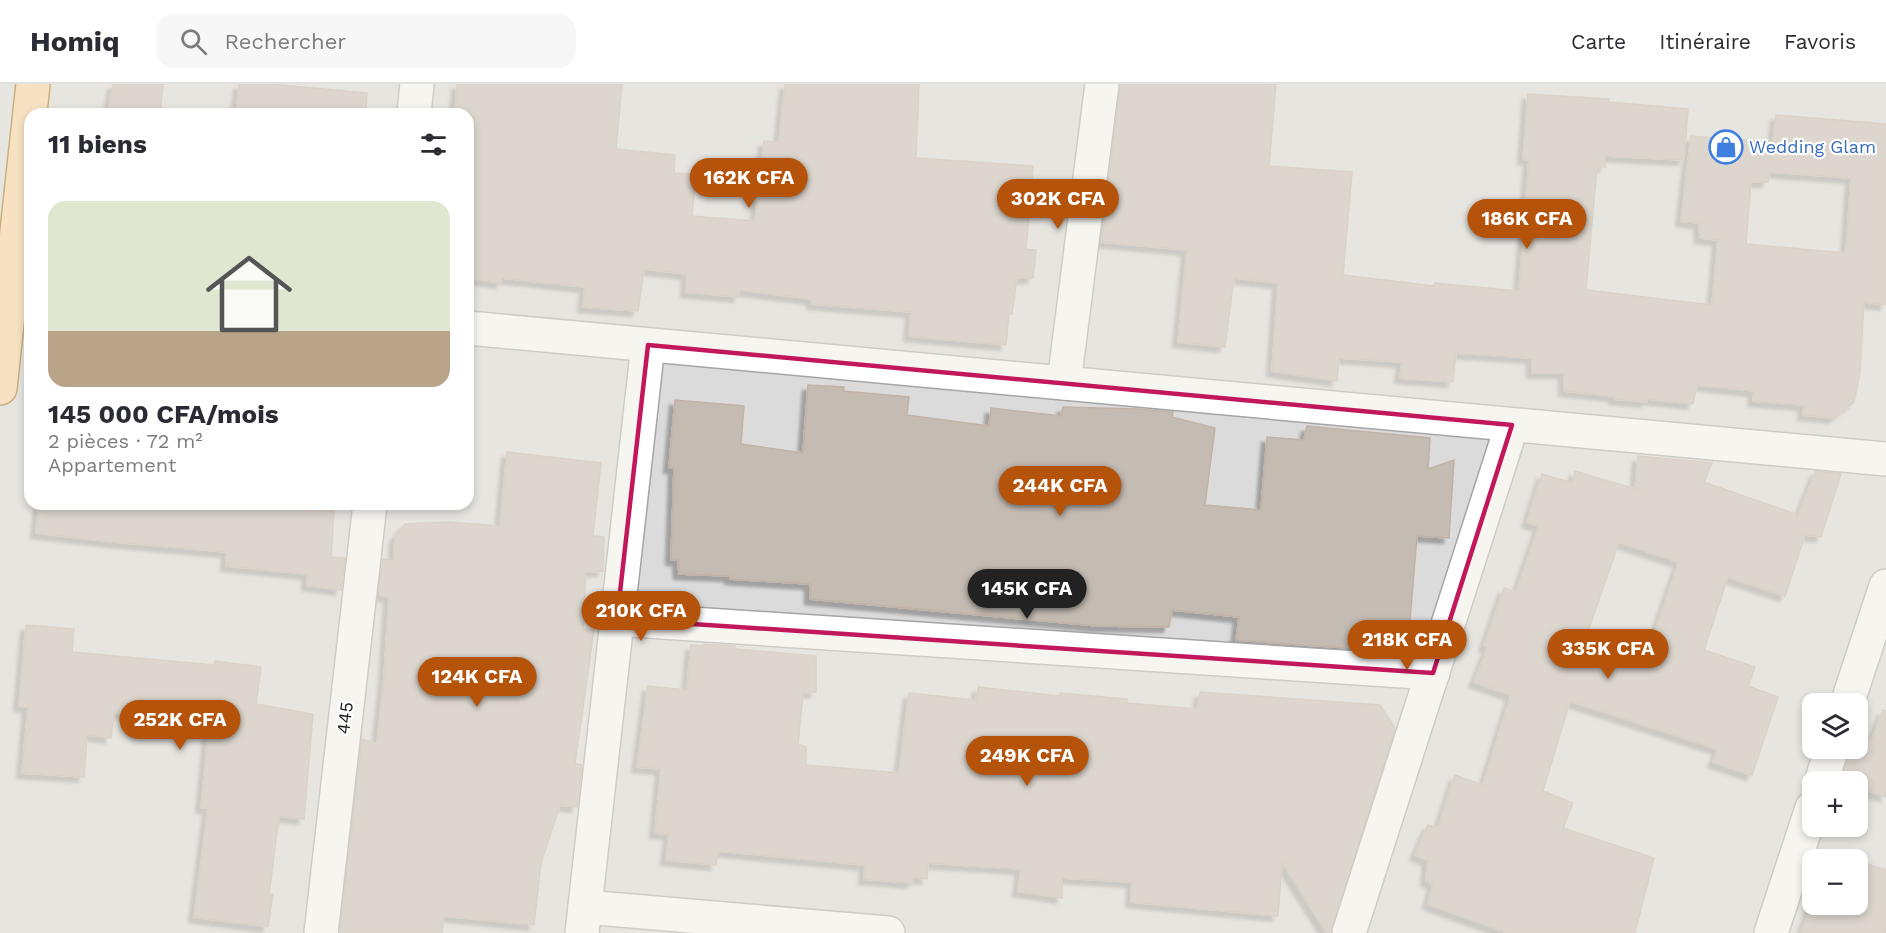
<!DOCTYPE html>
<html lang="fr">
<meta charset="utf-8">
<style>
body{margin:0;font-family:"Work Sans",sans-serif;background:#f7f7f7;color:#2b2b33;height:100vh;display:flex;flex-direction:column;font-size:22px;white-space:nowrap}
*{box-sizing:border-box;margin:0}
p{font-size:20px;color:#7c7c81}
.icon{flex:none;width:33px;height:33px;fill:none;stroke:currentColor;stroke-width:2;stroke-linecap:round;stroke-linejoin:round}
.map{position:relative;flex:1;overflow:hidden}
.sheet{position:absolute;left:24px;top:24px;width:450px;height:402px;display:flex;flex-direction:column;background:#fff;border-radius:18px;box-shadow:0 3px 9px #0003}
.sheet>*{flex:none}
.fabs{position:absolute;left:1802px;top:609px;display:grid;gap:12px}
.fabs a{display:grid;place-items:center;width:66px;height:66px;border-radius:12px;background:#fff;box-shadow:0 3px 9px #0003;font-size:30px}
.price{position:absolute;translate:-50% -51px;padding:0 14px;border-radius:21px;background:#b45309;color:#fff;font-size:20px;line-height:39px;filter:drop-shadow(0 2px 3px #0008)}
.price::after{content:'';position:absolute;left:50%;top:36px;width:18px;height:14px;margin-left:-9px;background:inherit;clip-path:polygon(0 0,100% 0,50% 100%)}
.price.current{background:#222;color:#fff}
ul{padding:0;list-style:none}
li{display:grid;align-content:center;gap:12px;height:318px;padding:0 24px}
li span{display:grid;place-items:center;height:186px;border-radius:18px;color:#555}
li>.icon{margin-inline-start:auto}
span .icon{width:108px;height:108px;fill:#fffc;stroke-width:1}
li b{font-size:26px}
h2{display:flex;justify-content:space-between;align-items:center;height:72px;padding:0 24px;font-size:26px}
header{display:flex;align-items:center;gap:36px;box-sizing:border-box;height:84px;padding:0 30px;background:#fff;border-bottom:2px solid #e1e1e2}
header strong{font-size:28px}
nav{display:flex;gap:33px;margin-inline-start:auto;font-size:21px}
.search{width:420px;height:54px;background:#f7f7f7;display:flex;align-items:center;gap:15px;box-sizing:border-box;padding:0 21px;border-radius:18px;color:#7c7c81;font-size:22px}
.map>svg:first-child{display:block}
.residential{fill:#dcdbdb;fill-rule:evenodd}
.building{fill:#c4bbb3;stroke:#c2b2a5;stroke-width:1.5;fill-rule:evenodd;filter:url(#shadow)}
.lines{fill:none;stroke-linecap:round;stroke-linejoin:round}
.minor-casing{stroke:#a5a5a5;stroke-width:36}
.major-casing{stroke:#996500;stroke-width:36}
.minor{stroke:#fff;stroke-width:33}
.major{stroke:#ffd39a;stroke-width:33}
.marked{fill:none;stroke:#c2185b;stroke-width:4.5;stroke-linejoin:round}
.labels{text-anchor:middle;stroke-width:4.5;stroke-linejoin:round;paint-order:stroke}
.shop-label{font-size:18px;fill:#366cbe;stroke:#fff;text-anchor:start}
.street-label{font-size:18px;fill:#1e1e1e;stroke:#fff}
</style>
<header>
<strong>Homiq</strong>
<div class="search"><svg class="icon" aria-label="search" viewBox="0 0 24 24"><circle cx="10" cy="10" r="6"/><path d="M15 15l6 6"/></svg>Rechercher</div>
<nav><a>Carte</a><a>Itinéraire</a><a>Favoris</a></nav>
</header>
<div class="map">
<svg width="1886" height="849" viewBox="0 0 1886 849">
<defs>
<filter id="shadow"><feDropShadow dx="-5.5" dy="5.5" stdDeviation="1.5" flood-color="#0004"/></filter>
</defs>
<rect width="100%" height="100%" fill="#f0ece4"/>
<path class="residential" d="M 0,0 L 1886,0 L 1886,849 L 0,849 ZM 30,30 L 468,30 L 468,420 L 30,420 ZM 1812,620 L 1857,620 L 1857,664 L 1812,664 ZM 1812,698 L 1857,698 L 1857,742 L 1812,742 ZM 1812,776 L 1857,776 L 1857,820 L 1812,820 Z"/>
<g class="building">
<path d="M 113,0 L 163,0 L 160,30 L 108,30 Z"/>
<path d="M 239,0 L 269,0 L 367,9 L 366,30 L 236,30 Z"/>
<path d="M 457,0 L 622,0 L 616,65 L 675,71 L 674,89 L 696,90 L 692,132 L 755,137 L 764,57 L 779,58 L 785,0 L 919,0 L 916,74 L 1033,82 L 1026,165 L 1036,166 L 1033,194 L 1017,194 L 1012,230 L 1009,230 L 1006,261 L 909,252 L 911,228 L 812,220 L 812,215 L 740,206 L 739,213 L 686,208 L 687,190 L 644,185 L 638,227 L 583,223 L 585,203 L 502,194 L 501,199 L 468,194 L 468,30 L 455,30 Z"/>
<path d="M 1120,0 L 1276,0 L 1269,82 L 1352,88 L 1343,191 L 1434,202 L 1435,199 L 1519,207 L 1529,76 L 1523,75 L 1528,10 L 1609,15 L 1609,18 L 1688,25 L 1684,76 L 1605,72 L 1605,83 L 1597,83 L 1586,206 L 1712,221 L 1718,156 L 1700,154 L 1699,139 L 1681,137 L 1691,52 L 1773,58 L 1776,31 L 1886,40 L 1886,221 L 1864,218 L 1860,289 L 1854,318 L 1834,334 L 1803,331 L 1804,321 L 1753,317 L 1754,307 L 1697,301 L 1693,320 L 1647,315 L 1647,318 L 1614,315 L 1615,312 L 1564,307 L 1564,289 L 1532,289 L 1532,274 L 1456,269 L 1453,298 L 1400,294 L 1402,278 L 1339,274 L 1337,297 L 1272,287 L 1278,199 L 1234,194 L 1225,263 L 1178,258 L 1187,166 L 1102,158 ZM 1769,88 L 1851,94 L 1846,169 L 1746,160 L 1751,98 L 1768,98 Z"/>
<path d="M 808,301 L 844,303 L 843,307 L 909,313 L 907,331 L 989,342 L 991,324 L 1061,332 L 1063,323 L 1138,325 L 1173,328 L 1172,333 L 1215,344 L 1205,421 L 1261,426 L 1267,353 L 1304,356 L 1307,342 L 1430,354 L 1428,385 L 1454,376 L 1449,454 L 1417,452 L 1410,536 L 1404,538 L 1399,552 L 1361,549 L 1360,565 L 1236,556 L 1239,533 L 1172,526 L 1169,543 L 1098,542 L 810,515 L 810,500 L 730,495 L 730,492 L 679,490 L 678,476 L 671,476 L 674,384 L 669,384 L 675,316 L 744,322 L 741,360 L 803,369 Z"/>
<path d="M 507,368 L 601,379 L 593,452 L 604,453 L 603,487 L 586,488 L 583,545 L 594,546 L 575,680 L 582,681 L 577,723 L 560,721 L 541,779 L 534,841 L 444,832 L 442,849 L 340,849 L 362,655 L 377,660 L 384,594 L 389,513 L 378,511 L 383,475 L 394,476 L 395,453 L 405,440 L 448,438 L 500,442 Z"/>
<path d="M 1638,372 L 1712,379 L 1704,398 L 1798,431 L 1816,387 L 1841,390 L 1821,453 L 1805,451 L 1785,512 L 1728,493 L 1704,566 L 1755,583 L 1748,602 L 1778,613 L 1752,691 L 1713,678 L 1718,665 L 1570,617 L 1543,707 L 1573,719 L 1563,744 L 1654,774 L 1635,849 L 1508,849 L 1428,820 L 1433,800 L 1426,796 L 1428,776 L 1415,771 L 1428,741 L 1438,744 L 1455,691 L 1483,701 L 1511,611 L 1474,598 L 1488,563 L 1484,562 L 1504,504 L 1516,508 L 1539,442 L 1527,438 L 1542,390 L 1572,399 L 1575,387 L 1635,405 ZM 1619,458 L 1679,478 L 1645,576 L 1585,556 Z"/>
<path d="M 39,420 L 278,420 L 278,424 L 334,427 L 331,473 L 345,474 L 341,506 L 307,501 L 308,490 L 226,482 L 227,468 L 114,458 L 36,449 Z"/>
<path d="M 26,541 L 74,545 L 72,568 L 214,581 L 215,577 L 261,583 L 256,620 L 313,630 L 304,735 L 279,732 L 269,811 L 273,810 L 268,843 L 194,833 L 208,724 L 201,724 L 209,641 L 207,641 L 207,637 L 114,629 L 111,654 L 87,651 L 84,693 L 22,689 L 28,623 L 19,622 Z"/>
<path d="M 704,560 L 735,562 L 735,565 L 816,572 L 816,608 L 803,609 L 798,660 L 806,663 L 806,681 L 899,689 L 909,609 L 976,616 L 978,603 L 1060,612 L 1060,609 L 1127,615 L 1127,619 L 1198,625 L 1200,608 L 1380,621 L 1395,644 L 1331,849 L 1327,849 L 1282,778 L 1278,832 L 1131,818 L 1132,798 L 1062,794 L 1062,814 L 1018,807 L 1021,785 L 928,779 L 927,795 L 913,794 L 913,799 L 864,795 L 865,781 L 718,767 L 716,781 L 666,776 L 669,750 L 655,749 L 661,685 L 637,683 L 648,602 L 687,606 L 691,561 L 704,562 Z"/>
<path d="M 1883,626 L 1886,627 L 1886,713 L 1857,703 L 1857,698 L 1841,698 L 1850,664 L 1857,664 L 1857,650 L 1872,655 Z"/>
<path d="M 1831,768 L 1853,776 L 1828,776 Z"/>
<path d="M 1857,777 L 1886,786 L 1886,849 L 1801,849 L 1812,819 L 1857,820 Z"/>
</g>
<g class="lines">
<g class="minor-casing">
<g id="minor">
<path d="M 414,30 L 417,0"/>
<path d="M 468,244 L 1886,375"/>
<path d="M 1064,299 L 1102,0"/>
<path d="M 617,535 L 1433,589"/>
<path d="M 1847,620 L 1886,502"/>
<path d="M 1821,698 L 1832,664"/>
<path d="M 585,823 L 888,849"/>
<path d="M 321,849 L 370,420"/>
<path d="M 582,849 L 648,261"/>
<path d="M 1349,849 L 1512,341"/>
<path d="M 1771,849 L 1812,724"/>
</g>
</g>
<g class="major-casing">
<path id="major" d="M 0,304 L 33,0"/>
</g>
<use href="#minor" class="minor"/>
<use href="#major" class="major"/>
</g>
<path d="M0 0H1886V849H0ZM 648,261 L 1512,341 L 1433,589 L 617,535 Z" fill="#f0ece4" fill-opacity=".55" fill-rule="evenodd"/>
<path class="marked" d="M 648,261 L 1512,341 L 1433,589 L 617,535 Z"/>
<defs>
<g id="shop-ring" transform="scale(1.725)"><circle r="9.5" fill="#fff" stroke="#3f7fe0" stroke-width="1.5"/><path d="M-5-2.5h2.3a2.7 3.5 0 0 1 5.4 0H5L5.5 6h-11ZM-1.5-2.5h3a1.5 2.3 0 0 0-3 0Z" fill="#3f7fe0"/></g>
</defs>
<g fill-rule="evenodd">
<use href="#shop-ring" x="1726" y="63"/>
</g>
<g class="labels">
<g class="shop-label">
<text x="1749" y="69">Wedding Glam</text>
</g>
<g class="street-label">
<text transform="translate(345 634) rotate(-83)" y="6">445</text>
</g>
</g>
</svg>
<div class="fabs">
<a><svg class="icon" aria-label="layers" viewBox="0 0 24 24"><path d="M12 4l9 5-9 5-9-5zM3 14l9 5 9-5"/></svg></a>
<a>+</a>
<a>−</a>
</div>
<b class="price" style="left:749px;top:125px">162K CFA</b>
<b class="price" style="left:1058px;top:146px">302K CFA</b>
<b class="price" style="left:1527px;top:166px">186K CFA</b>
<b class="price" style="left:1060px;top:433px">244K CFA</b>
<b class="price current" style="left:1027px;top:536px">145K CFA</b>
<b class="price" style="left:641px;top:558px">210K CFA</b>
<b class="price" style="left:1407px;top:587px">218K CFA</b>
<b class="price" style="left:1608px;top:596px">335K CFA</b>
<b class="price" style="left:477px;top:624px">124K CFA</b>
<b class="price" style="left:180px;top:667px">252K CFA</b>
<b class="price" style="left:1027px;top:703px">249K CFA</b>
<section class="sheet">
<h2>11 biens<svg class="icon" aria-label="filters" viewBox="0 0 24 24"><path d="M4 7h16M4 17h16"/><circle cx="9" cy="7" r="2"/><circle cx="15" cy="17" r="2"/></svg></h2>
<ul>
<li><span style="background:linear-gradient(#dfe7d0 70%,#b9a48a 0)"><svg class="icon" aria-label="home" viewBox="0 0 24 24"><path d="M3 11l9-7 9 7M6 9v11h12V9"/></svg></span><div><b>145 000 CFA/mois</b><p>2 pièces · 72 m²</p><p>Appartement</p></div></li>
</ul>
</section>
</div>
